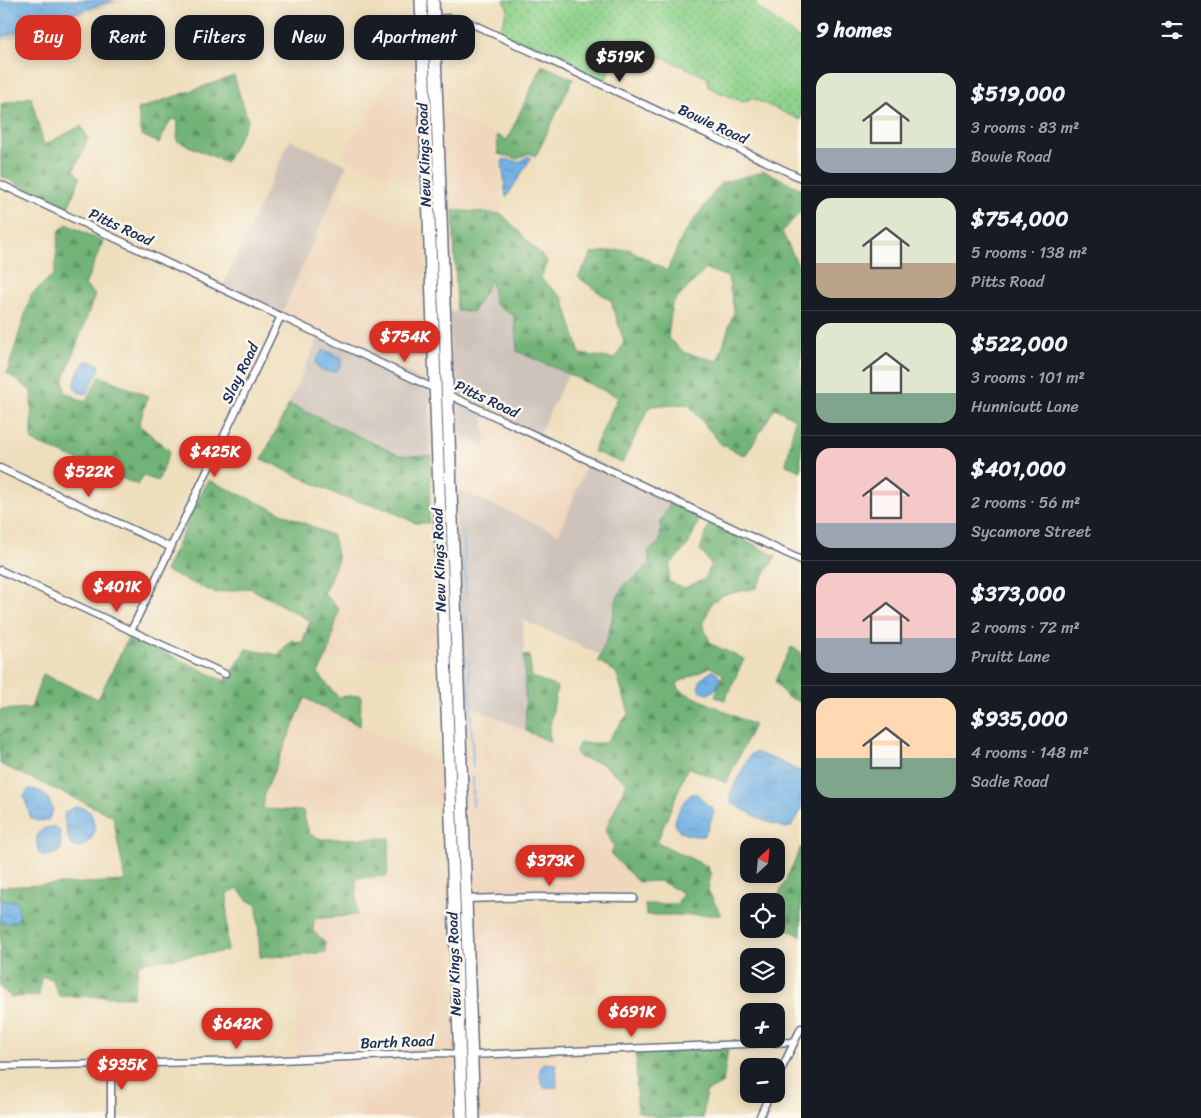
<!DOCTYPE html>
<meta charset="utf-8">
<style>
body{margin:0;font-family:Sriracha,sans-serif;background:#242831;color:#f1f3f6;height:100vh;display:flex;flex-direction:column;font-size:19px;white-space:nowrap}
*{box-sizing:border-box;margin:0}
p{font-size:16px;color:#9ea1a6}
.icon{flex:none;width:28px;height:28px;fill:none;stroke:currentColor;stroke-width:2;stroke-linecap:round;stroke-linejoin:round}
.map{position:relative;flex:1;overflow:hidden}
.sheet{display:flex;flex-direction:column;background:#171b24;width:400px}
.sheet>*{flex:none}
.top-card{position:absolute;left:15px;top:15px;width:475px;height:45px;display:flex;gap:10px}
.needle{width:32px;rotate:26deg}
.fabs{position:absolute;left:740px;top:838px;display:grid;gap:10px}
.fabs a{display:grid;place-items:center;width:45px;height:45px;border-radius:10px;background:#171b24;box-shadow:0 2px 12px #0003;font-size:25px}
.price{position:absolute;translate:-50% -42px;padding:0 11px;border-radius:18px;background:#d93025;color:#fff;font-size:16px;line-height:32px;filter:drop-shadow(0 1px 2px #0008)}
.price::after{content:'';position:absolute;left:50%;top:30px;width:15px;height:11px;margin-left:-8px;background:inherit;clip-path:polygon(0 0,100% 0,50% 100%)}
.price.current{background:#222;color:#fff}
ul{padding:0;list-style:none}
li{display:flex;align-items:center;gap:15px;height:125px;padding:0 15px}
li+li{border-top:1px solid #363941}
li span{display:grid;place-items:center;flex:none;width:140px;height:100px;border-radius:15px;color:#555}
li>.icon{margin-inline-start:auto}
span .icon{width:60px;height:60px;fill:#fffc;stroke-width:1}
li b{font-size:21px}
h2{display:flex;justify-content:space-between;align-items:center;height:60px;padding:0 15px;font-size:21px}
.chip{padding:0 18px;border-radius:15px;background:#171b24;box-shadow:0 2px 12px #0003;font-size:18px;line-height:45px}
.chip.current{background:#d93025;color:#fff}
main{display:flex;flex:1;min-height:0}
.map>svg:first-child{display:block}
.built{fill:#efd6bc}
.industrial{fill:#cdc2b9}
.grass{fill:url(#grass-dots);stroke:#548074}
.forest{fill:url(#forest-firs);stroke:#46726a;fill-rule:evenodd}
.water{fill:url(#water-ripples);stroke:#4670a1}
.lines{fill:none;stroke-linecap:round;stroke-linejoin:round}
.stream{stroke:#71b1e4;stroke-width:2}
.minor-casing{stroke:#656c7f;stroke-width:9}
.trunk-casing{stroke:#656c7f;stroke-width:14}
.minor{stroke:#fff;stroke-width:6}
.trunk{stroke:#fff;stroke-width:11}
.labels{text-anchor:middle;stroke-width:5;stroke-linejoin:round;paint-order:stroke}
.street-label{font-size:15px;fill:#1b2f5e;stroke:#fbf7ec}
</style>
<main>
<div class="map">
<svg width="801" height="1118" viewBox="0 0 801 1118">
<defs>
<pattern id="grass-dots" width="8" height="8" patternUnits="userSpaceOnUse" patternTransform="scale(1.25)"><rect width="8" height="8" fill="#8ed28b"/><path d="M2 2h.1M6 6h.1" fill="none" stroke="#73ab75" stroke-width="1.8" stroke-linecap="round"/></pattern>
<pattern id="forest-firs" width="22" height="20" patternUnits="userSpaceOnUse" patternTransform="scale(1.25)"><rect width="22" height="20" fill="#72b477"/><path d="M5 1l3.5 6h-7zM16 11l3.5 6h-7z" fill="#5d9365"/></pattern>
<pattern id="water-ripples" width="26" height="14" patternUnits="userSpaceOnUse" patternTransform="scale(1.25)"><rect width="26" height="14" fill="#71b1e4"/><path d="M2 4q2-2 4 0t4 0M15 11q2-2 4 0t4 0" fill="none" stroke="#5c90bc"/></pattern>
</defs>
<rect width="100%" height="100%" fill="#fbf7ec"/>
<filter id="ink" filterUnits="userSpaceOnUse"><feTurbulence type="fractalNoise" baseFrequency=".02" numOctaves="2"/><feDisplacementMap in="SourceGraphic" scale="10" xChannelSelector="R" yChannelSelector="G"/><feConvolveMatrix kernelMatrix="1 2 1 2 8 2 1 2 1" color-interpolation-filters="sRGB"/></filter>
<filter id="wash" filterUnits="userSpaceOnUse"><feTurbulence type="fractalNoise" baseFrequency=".0096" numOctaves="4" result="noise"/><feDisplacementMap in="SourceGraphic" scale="20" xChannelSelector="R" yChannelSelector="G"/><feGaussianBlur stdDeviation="1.12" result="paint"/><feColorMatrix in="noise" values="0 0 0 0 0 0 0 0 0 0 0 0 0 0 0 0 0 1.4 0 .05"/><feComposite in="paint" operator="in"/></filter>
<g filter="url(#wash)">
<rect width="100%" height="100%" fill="#eedebc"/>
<g class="built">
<path d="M 419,63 L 423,193 L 345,157 L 349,142 L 394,75 Z"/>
<path d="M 441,111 L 497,135 L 502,214 L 445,210 Z"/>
<path d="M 334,194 L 406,226 L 425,229 L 429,383 L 282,313 Z"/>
<path d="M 483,408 L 589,458 L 559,534 L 455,488 L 454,432 L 486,446 Z"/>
<path d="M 336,549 L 437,577 L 441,656 L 326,659 L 328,654 L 339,609 L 324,593 L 338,561 Z"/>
<path d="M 305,697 L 360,726 L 446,765 L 446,805 L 303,811 L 263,809 L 265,792 Z"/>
<path d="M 463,702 L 565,749 L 576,750 L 579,758 L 601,763 L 628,783 L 605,831 L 614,846 L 611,855 L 638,882 L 638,891 L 469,897 Z"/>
<path d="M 448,875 L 458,1118 L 324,1118 L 320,1053 L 298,1055 L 294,956 L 326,952 L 325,942 L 313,931 L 314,919 L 356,878 Z"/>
<path d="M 541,914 L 544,968 L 595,965 L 598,993 L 474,997 L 471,917 Z"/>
<path d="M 558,1054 L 563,1118 L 478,1118 L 476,1058 Z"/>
</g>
<g class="industrial">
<path d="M 0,0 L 125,0 L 0,42 Z"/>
<path d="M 290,140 L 347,165 L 282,313 L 223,286 Z"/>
<path d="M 491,279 L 495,304 L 514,316 L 517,351 L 568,375 L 539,434 L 483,409 L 486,447 L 454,432 L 449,311 L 457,311 Z"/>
<path d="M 321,332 L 429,383 L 431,456 L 399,455 L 289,404 Z"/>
<path d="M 589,458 L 672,496 L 661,521 L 660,543 L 650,564 L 641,571 L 636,579 L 625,583 L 601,655 L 523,620 L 526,731 L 463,702 L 455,488 L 559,534 Z"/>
</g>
<path class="grass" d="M 504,0 L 756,0 L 756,6 L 801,40 L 801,120 L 752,98 L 743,102 L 708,87 L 708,78 L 623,39 L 604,83 L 498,34 L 508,9 Z"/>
<g class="forest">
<path d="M 542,65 L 573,79 L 536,156 L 528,153 L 518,159 L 498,154 L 497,135 L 507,140 Z"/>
<path d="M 234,76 L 248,121 L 226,162 L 177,141 L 178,121 L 171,119 L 159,143 L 141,135 L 138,109 Z"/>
<path d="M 31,97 L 44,145 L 81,126 L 88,138 L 74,170 L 80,178 L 68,208 L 1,176 L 1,104 Z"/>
<path d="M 765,171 L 801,189 L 801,211 L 782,232 L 801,271 L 801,471 L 786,465 L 795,419 L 775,408 L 745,456 L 721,444 L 688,404 L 650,406 L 622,463 L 593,451 L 618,397 L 517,351 L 514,316 L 495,304 L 491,280 L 473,312 L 457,311 L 453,210 L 502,214 L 547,261 L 541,279 L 563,298 L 580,354 L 615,359 L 624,342 L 611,301 L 578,277 L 592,253 L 629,249 L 667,271 L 683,235 L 721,183 ZM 706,269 L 728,277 L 734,311 L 718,361 L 685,353 L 668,338 L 672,304 Z"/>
<path d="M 67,224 L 103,242 L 85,285 L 95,295 L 64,379 L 65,392 L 85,402 L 100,376 L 148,396 L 139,425 L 170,451 L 158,481 L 143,476 L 138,485 L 32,441 L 31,391 L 7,373 L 31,295 L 54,274 L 59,231 Z"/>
<path d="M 289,404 L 399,455 L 431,456 L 429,523 L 415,523 L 387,509 L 342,497 L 262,459 Z"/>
<path d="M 208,480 L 333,536 L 338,560 L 324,593 L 339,609 L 328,654 L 318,673 L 338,697 L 361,695 L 360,726 L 305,698 L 265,792 L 263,809 L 303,811 L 309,834 L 322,839 L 390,838 L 387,876 L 356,878 L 357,915 L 314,919 L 313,931 L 325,942 L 326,952 L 294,956 L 260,957 L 257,905 L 247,900 L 238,889 L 227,893 L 227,951 L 139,963 L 133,997 L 59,996 L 52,979 L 41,976 L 39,996 L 11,997 L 0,987 L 0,919 L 2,922 L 16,901 L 0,901 L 0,887 L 125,881 L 113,816 L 0,764 L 0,710 L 31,708 L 43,674 L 98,699 L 129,636 L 225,681 L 247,649 L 278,655 L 291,640 L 302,643 L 310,621 L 250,588 L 215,593 L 165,571 Z"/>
<path d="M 670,503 L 700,518 L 688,545 L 670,565 L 668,581 L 684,588 L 705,579 L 711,564 L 700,550 L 710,522 L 776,556 L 756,588 L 723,595 L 711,603 L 703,626 L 711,644 L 744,659 L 725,700 L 715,697 L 723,674 L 710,667 L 677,683 L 679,690 L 754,725 L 726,783 L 688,767 L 657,842 L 708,867 L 711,876 L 708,890 L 721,915 L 646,915 L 645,904 L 677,904 L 683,893 L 660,881 L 638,882 L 611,854 L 614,846 L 605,831 L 627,783 L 601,763 L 579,758 L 576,750 L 580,743 L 605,743 L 629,713 L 616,672 L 598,661 L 608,636 L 617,598 L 625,583 C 636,579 640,572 650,564 L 648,551 L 660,542 L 661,521 Z"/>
<path d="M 791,647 L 801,652 L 801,702 L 787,697 L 775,681 Z"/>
<path d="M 529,655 L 532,677 L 557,687 L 549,732 L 551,742 L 526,731 L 524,656 Z"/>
<path d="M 801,847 L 801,936 L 776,924 L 776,901 Z"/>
<path d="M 728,1049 L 723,1083 L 706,1092 L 703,1118 L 661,1118 L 637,1111 L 636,1051 Z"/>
</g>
<g class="water">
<path d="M 0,0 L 114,0 L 0,37 Z"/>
<path d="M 528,156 L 531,158 L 506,198 L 502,162 L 504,159 L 519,162 Z"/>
<path d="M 323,350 L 332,353 L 342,358 L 341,365 L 336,371 C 330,373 315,371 316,362 C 317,358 321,353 323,350 Z"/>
<path d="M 87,360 L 99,364 L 100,369 L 87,393 C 81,394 78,392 74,388 C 74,379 80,366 87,360 Z"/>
<path d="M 712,671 L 717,673 L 720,678 L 717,688 L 708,694 L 702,692 L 698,688 L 701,679 Z"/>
<path d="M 755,752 L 781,762 L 801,772 L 801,811 L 791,826 L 786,828 L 765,821 L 731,803 L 730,794 L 750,755 Z"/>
<path d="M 29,789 C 44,789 48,797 53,810 L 48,820 L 37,821 L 31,818 L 24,796 Z"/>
<path d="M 692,794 L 697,794 L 708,806 L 712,807 L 714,812 L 708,828 L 703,836 C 695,837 677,834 675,825 C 674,817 685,797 692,794 Z"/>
<path d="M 75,807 L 82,807 L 90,812 C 93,818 95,826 94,832 C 92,843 79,852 70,844 L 64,818 L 65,812 Z"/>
<path d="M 49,827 L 55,827 L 58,829 L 60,834 L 61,849 L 58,852 L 45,857 L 39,853 C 36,839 33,832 49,827 Z"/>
<path d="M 0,901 L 16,901 L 18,907 L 19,920 L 9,923 L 2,922 L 0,919 Z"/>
<path d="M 543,1063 L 556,1064 L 557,1087 L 544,1088 C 540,1082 538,1069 543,1063 Z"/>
</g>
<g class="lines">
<g class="stream">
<path d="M 464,538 L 466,596"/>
<path d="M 467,617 L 468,629"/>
<path d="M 469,663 L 473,767"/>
<path d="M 473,777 L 473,806"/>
</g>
</g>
</g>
<g filter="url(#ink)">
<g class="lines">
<g class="minor-casing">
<g id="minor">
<path d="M 433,19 L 449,18 L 464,20 L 801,178"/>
<path d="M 0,184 L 435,389"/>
<path d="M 447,394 L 801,560"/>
<path d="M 0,468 L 170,547"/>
<path d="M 0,570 L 225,674"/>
<path d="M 131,631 L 281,316"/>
<path d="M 466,899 L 536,897 L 634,898"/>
<path d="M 471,1055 L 794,1042"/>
<path d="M 0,1066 L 258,1061 L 437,1053 L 461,1054"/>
<path d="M 776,1081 L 801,1028"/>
<path d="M 111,1118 L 111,1065"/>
<path d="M 759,1118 L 770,1094"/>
</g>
</g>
<g class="trunk-casing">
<g id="trunk">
<path d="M 421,0 L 462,1118"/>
<path d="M 433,0 L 474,1118"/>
</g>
</g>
<use href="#minor" class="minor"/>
<use href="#trunk" class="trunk"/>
</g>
</g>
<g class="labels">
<g class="street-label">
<text transform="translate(713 124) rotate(25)" y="5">Bowie Road</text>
<text transform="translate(424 155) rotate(-92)" y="5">New Kings Road</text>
<text transform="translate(121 227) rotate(25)" y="5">Pitts Road</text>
<text transform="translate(240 373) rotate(-64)" y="5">Slay Road</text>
<text transform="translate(487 399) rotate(25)" y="5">Pitts Road</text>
<text transform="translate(439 560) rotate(-92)" y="5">New Kings Road</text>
<text transform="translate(454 964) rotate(-92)" y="5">New Kings Road</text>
<text transform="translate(397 1042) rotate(-2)" y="5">Barth Road</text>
</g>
</g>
</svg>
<div class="fabs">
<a><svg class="needle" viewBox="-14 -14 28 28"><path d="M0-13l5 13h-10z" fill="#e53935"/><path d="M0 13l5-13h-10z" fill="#9ea1a6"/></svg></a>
<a><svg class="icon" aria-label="locate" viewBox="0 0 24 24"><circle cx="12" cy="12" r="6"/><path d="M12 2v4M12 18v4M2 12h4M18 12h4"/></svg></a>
<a><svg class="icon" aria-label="layers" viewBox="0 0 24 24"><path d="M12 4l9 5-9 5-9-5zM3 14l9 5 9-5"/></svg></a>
<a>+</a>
<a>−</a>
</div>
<b class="price current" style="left:620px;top:83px">$519K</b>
<b class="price" style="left:405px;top:363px">$754K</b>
<b class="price" style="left:215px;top:478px">$425K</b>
<b class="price" style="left:89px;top:498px">$522K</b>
<b class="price" style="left:117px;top:613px">$401K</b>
<b class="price" style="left:550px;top:887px">$373K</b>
<b class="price" style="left:632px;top:1038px">$691K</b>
<b class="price" style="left:237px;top:1050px">$642K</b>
<b class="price" style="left:122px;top:1091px">$935K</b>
<div class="top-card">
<a class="chip current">Buy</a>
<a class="chip">Rent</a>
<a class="chip">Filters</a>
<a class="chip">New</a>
<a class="chip">Apartment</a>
</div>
</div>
<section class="sheet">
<h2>9 homes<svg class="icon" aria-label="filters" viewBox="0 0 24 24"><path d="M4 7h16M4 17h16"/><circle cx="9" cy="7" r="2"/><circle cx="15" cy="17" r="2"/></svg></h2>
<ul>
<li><span style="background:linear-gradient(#dfe7d0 75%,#9aa5b1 0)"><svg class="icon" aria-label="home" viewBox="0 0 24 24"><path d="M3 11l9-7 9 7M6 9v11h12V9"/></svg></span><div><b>$519,000</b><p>3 rooms · 83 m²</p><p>Bowie Road</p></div></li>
<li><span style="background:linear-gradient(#dfe7d0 65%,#b9a48a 0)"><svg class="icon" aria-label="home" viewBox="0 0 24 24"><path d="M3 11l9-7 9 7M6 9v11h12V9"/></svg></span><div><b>$754,000</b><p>5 rooms · 138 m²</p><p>Pitts Road</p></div></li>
<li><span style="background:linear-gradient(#dfe7d0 70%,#7fa58c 0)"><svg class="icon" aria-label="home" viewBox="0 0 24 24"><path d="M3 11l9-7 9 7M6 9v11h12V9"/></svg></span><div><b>$522,000</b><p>3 rooms · 101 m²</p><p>Hunnicutt Lane</p></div></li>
<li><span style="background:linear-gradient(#f6c9c9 75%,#9aa5b1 0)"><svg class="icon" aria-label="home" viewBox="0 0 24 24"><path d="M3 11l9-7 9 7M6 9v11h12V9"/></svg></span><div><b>$401,000</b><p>2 rooms · 56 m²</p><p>Sycamore Street</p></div></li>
<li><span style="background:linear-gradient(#f6c9c9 65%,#9aa5b1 0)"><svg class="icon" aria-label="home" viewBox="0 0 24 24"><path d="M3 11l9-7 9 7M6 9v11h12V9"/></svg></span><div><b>$373,000</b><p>2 rooms · 72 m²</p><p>Pruitt Lane</p></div></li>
<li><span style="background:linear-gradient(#ffd9b3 60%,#7fa58c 0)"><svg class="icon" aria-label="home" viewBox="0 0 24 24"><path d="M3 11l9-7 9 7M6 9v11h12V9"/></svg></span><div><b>$935,000</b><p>4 rooms · 148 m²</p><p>Sadie Road</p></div></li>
</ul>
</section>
</main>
